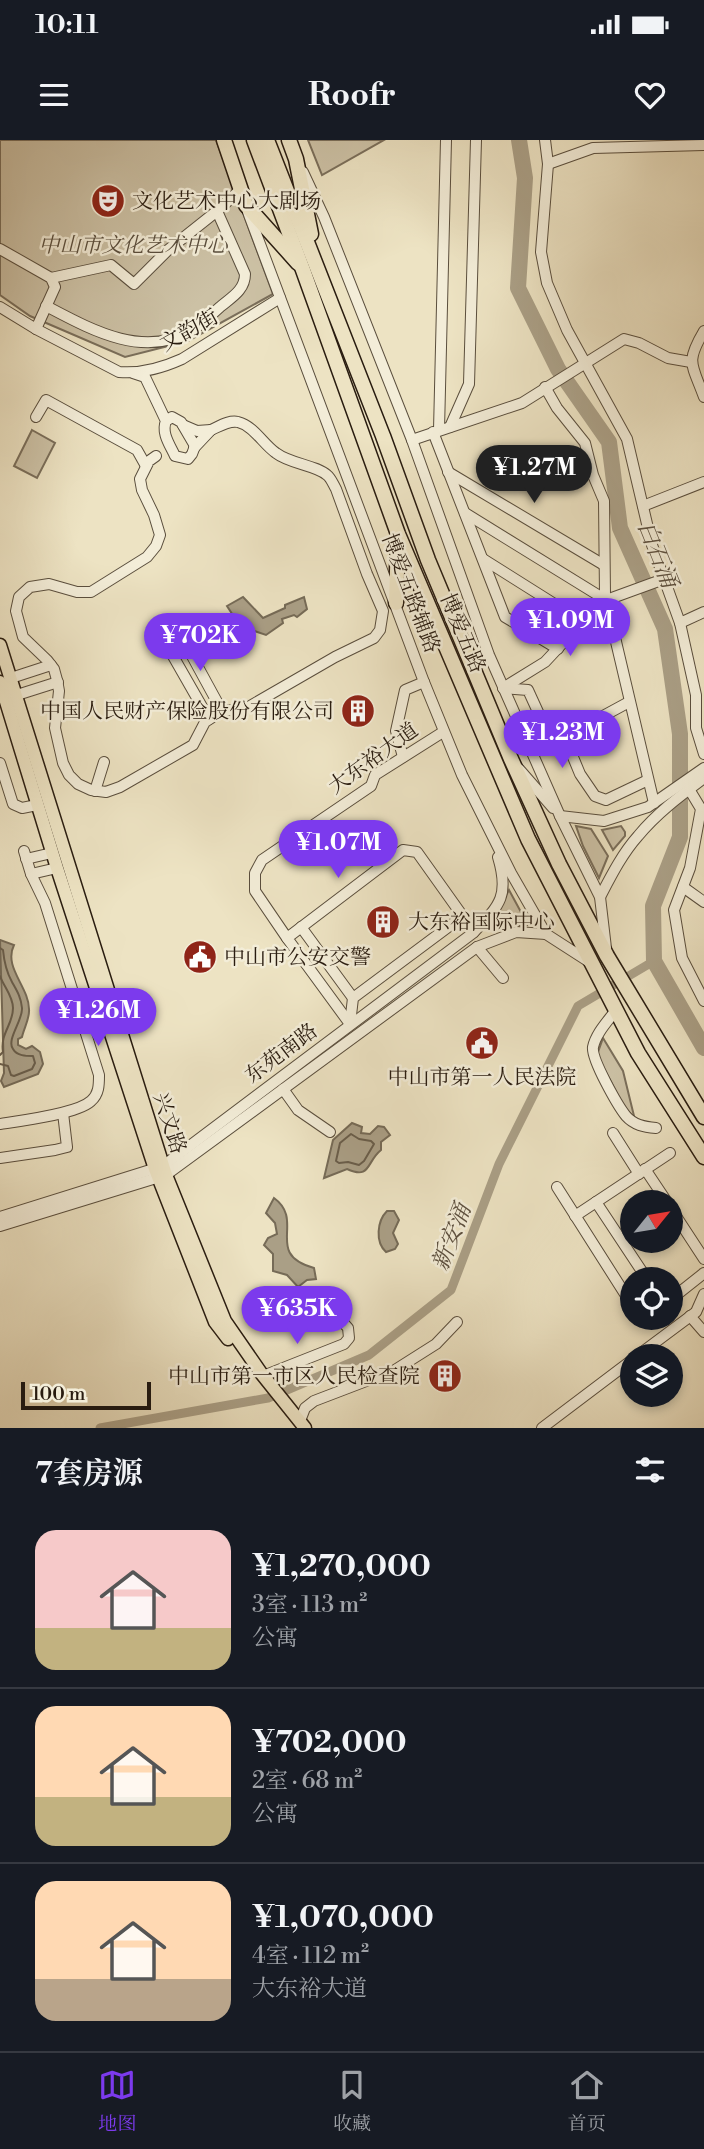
<!DOCTYPE html>
<html lang="zh">
<meta charset="utf-8">
<style>
body{margin:0;font-family:"Libre Bodoni","Noto Serif SC",serif;background:#242831;color:#f1f3f6;height:100vh;display:flex;flex-direction:column;font-size:26px;white-space:nowrap}
*{box-sizing:border-box;margin:0}
p{font-size:23px;color:#9ea1a6}
.icon{flex:none;width:38px;height:38px;fill:none;stroke:currentColor;stroke-width:2;stroke-linecap:round;stroke-linejoin:round}
.map{position:relative;height:1288px;overflow:hidden}
.drawer{display:flex;flex-direction:column;background:#171b24;flex:1}
.drawer>*{flex:none}
.needle{width:46px;rotate:60deg}
.fabs{position:absolute;left:620px;top:1050px;display:grid;gap:14px}
.fabs a{display:grid;place-items:center;width:63px;height:63px;border-radius:50%;background:#171b24;box-shadow:0 4px 10px #0003;font-size:35px}
.scale{position:absolute;left:21px;bottom:18px;width:130px;box-sizing:border-box;padding-left:7px;border:4px solid #291c10;border-top:0;font-size:19px;line-height:24px;white-space:nowrap;color:#291c10;-webkit-text-stroke:5px #f3edd8;paint-order:stroke}
.price{position:absolute;translate:-50% -60px;padding:0 16px;border-radius:24px;background:#7c3aed;color:#fff;font-size:23px;line-height:46px;filter:drop-shadow(0 2px 4px #0008)}
.price::after{content:'';position:absolute;left:50%;top:42px;width:21px;height:16px;margin-left:-10px;background:inherit;clip-path:polygon(0 0,100% 0,50% 100%)}
.price.selected{background:#222;color:#fff}
ul{padding:0;list-style:none}
li{display:flex;align-items:center;gap:21px;height:175px;padding:0 35px}
li+li{border-top:2px solid #363941}
li span{display:grid;place-items:center;flex:none;width:196px;height:140px;border-radius:21px;color:#555}
li>.icon{margin-inline-start:auto}
span .icon{width:84px;height:84px;fill:#fffc;stroke-width:1}
li b{font-size:30px}
h2{display:flex;justify-content:space-between;align-items:center;height:84px;padding:0 35px;font-size:30px}
.status{display:flex;justify-content:space-between;align-items:center;height:49px;padding:0 35px;background:#171b24;direction:ltr}
.status svg{height:19px;fill:currentColor}
header{display:flex;justify-content:space-between;align-items:center;height:91px;padding:0 35px;background:#171b24;font-size:32px;font-weight:800}
.menu{display:flex;justify-content:space-around;align-items:center;height:98px;border-top:2px solid #363941;background:#171b24;font-size:19px;color:#9ea1a6}
.menu a{display:grid;justify-items:center;gap:4px}
.menu .selected{color:#7c3aed}
.map>svg:first-child{display:block}
.green{fill:#ccc1a5;stroke:#7a6e5a;stroke-width:2}
.water{fill:#aa9f86;stroke:#766b57;stroke-width:2}
.lines{fill:none;stroke-linecap:round;stroke-linejoin:round}
.shore{stroke:#6a5e4b;stroke-width:2}
.canal{stroke:#aa9f86;stroke-width:9}
.river{stroke:#aa9f86;stroke-width:16}
.minor-casing{stroke:#5a4e3d;stroke-width:12}
.major-casing{stroke:#291c10;stroke-width:15}
.highway-casing{stroke:#291c10;stroke-width:17}
.minor{stroke:#f3edd8;stroke-width:10}
.major{stroke:#ede3c3;stroke-width:12}
.highway{stroke:#ede3c3;stroke-width:14}
.labels{text-anchor:middle;stroke-width:5;stroke-linejoin:round;paint-order:stroke}
.poi-label{font-size:21px;fill:#291c10;stroke:#f3edd8;text-anchor:start}
.park-label{font-size:21px;font-style:italic;fill:#5a4e3d;stroke:#f3edd8}
.street-label{font-size:21px;fill:#291c10;stroke:#f3edd8}
.water-label{font-size:23px;font-style:italic;fill:#5d503f;stroke:#f3edd8}
</style>
<div class="status"><b>10:11</b><svg viewBox="0 0 49 12"><path d="M0 12V9h3v3zM5 12V6h3v6zM10 12V3h3v9zM15 12V0h3v12zM26 1h20v11H26zM47 4h2v5h-2z"/></svg></div>
<header><svg class="icon" aria-label="menu" viewBox="0 0 24 24"><path d="M4 6h16M4 12h16M4 18h16"/></svg>Roofr<svg class="icon" aria-label="heart" viewBox="0 0 24 24"><path d="M12 20l-8-8c-3-5 5-10 8-4 3-6 11-1 8 4z"/></svg></header>
<div class="map">
<svg width="704" height="1288" viewBox="0 0 704 1288">
<rect width="100%" height="100%" fill="#ede3c3"/>
<filter id="stains"><feTurbulence type="fractalNoise" baseFrequency=".00286" numOctaves="4"/><feColorMatrix values="0 0 0 0 .2 0 0 0 0 .09 0 0 0 0 .02 0 0 0 .5 -.17"/></filter>
<radialGradient id="worn" r=".72"><stop offset=".6" stop-color="#630" stop-opacity="0"/><stop offset="1" stop-color="#630" stop-opacity=".3"/></radialGradient>
<g class="green">
<path d="M 0,0 L 216,0 L 273,154 L 188,201 L 125,217 L 30,176 L 0,155 Z"/>
<path d="M 308,0 L 384,0 L 322,35 Z"/>
<path d="M 32,290 L 55,303 L 37,338 L 14,326 Z"/>
<path d="M 576,686 L 591,689 L 608,716 L 599,738 L 583,706 Z"/>
<path d="M 621,686 L 625,692 L 625,696 L 613,710 L 602,690 Z"/>
<path d="M 509,750 L 528,785 L 510,786 L 499,790 L 493,787 L 492,781 Z"/>
<path d="M 603,898 L 623,931 L 635,980 L 628,975 L 597,915 Z"/>
</g>
<g class="water">
<path d="M 243,457 L 263,478 L 285,468 L 285,465 L 304,457 L 307,469 L 297,477 L 294,475 L 282,479 L 283,483 L 266,495 L 240,486 L 227,466 Z"/>
<path d="M 0,800 L 14,805 C 3,827 29,847 29,869 C 30,878 24,888 22,897 L 18,899 L 18,905 L 26,909 L 32,906 L 40,912 L 43,924 L 38,934 L 4,947 L 1,941 L 4,933 Z"/>
<path d="M 352,983 L 362,987 L 361,993 L 370,994 L 378,986 L 384,987 L 390,995 L 381,1002 L 381,1010 C 366,1022 371,1040 347,1029 L 324,1038 L 333,1000 Z"/>
<path d="M 274,1058 C 306,1081 263,1114 314,1128 L 316,1139 L 307,1140 L 298,1147 L 287,1135 L 273,1131 L 273,1114 L 264,1105 L 268,1098 L 277,1094 L 275,1083 L 266,1073 Z"/>
<path d="M 387,1071 L 394,1071 L 399,1080 L 393,1093 L 398,1104 L 395,1109 L 386,1112 C 375,1102 377,1081 387,1071 Z"/>
</g>
<g class="lines">
<g class="shore">
<path d="M 0,808 L 3,810 C 4,821 7,833 12,842 C 17,851 21,857 22,868 C 23,880 6,900 13,909 C 17,916 26,916 33,916 L 35,923 L 32,929 L 14,936 L 11,935 L 8,926 L 0,924"/>
<path d="M 0,836 C 4,847 13,856 13,868 C 13,885 0,893 3,912 L 0,915"/>
<path d="M 351,994 L 359,999 L 371,1001 L 374,1004 L 364,1021 L 359,1025 L 348,1022 L 339,1023 L 336,1021 L 340,1003 Z"/>
</g>
<path class="canal" d="M 100,1288 L 268,1258 L 369,1215 L 451,1150 L 499,1024 L 578,866 L 654,821"/>
<path class="river" d="M 519,0 L 525,38 L 518,148 L 558,229 L 609,302 L 620,388 L 665,489 L 680,594 L 680,697 L 653,766 L 654,821 L 704,908"/>
<g class="minor-casing">
<g id="minor">
<path d="M 545,0 L 548,24 L 541,112 L 547,143 L 567,190 L 627,299 L 652,405 L 680,483 L 696,555 L 696,588 L 704,614"/>
<path d="M 548,24 L 593,8 L 704,5"/>
<path d="M 303,32 L 324,77 L 412,300 L 489,515 L 560,676 L 600,757 L 606,808"/>
<path d="M 248,72 L 424,542 L 462,635 L 511,733 L 546,794 L 591,823"/>
<path d="M 0,109 L 51,138 L 55,147 L 36,189"/>
<path d="M 51,138 L 111,125 L 134,144 L 168,110 L 217,71 L 241,49"/>
<path d="M 46,166 C 90,189 142,219 191,191 C 201,185 211,175 220,167 C 232,157 245,150 245,134 L 217,71"/>
<path d="M 0,167 L 36,189 L 119,232 C 141,234 162,228 182,219 L 280,158"/>
<path d="M 704,191 C 685,223 692,224 704,257"/>
<path d="M 133,233 L 145,237 L 166,281 C 161,293 170,305 175,316 L 188,319 L 192,314 L 195,306 L 181,282 L 172,277 L 166,281"/>
<path d="M 545,247 L 557,268 L 585,303 L 593,335 L 604,361 L 605,455 L 654,663"/>
<path d="M 36,277 L 46,260 L 137,310 L 146,326"/>
<path d="M 183,285 L 197,291 L 211,290 L 194,308"/>
<path d="M 450,287 L 469,244 L 476,0"/>
<path d="M 439,290 L 446,0"/>
<path d="M 433,292 L 505,477 L 558,509"/>
<path d="M 412,300 L 522,263 L 624,199 L 639,203 L 668,218 L 691,222"/>
<path d="M 156,316 L 149,321 L 140,339 L 142,350 L 154,375 L 160,395 L 156,406 L 147,417 L 91,452 L 77,452 L 49,444 L 30,447 L 19,457 L 16,471 L 23,497 L 47,520 L 54,529 L 57,540 L 59,551 L 55,588 L 63,623 L 69,635 L 78,644 L 91,650 L 106,652 L 120,647 L 193,605 L 205,582 L 222,571 L 245,569 L 335,517 L 374,498 L 380,490 L 383,471 L 367,434 L 336,349 C 333,344 331,338 327,335 C 316,325 290,324 276,313 C 263,304 254,286 238,282 C 229,280 220,286 211,290"/>
<path d="M 448,332 L 604,425"/>
<path d="M 643,366 L 704,342"/>
<path d="M 465,373 L 606,460"/>
<path d="M 483,419 L 583,482"/>
<path d="M 680,483 L 704,472"/>
<path d="M 180,494 L 222,571"/>
<path d="M 165,502 L 209,579"/>
<path d="M 11,538 L 51,525"/>
<path d="M 503,548 L 545,522 L 601,462 L 664,439"/>
<path d="M 503,548 L 528,550 L 549,596 L 528,605"/>
<path d="M 17,555 L 58,542"/>
<path d="M 629,562 L 570,594 L 568,605 L 580,634 L 595,656 L 606,660 L 648,640"/>
<path d="M 403,617 L 396,591 L 405,550 L 424,542"/>
<path d="M 0,623 L 13,664 L 22,668 L 37,665"/>
<path d="M 519,629 L 553,668"/>
<path d="M 689,649 L 701,669 L 690,728 L 674,770 L 682,818 L 704,861"/>
<path d="M 95,651 L 104,622"/>
<path d="M 560,676 L 604,681 L 648,667 L 704,628"/>
<path d="M 26,719 L 52,713"/>
<path d="M 31,734 L 57,728"/>
<path d="M 683,747 L 704,762"/>
<path d="M 600,757 C 611,736 622,714 638,696 C 657,673 680,656 704,638"/>
<path d="M 301,787 L 353,858"/>
<path d="M 287,798 L 255,751 L 255,733 L 262,720 L 371,646 L 375,635 L 443,592"/>
<path d="M 477,807 L 503,838"/>
<path d="M 616,870 C 608,881 596,893 593,907 C 591,919 618,966 626,976 C 634,985 644,987 656,988"/>
<path d="M 350,884 L 287,798 L 403,710 L 417,712 L 474,792"/>
<path d="M 350,884 L 353,858 L 463,776"/>
<path d="M 283,949 L 298,970 L 330,992"/>
<path d="M 0,984 C 20,981 77,974 91,961 C 99,954 99,945 99,935 L 45,763 L 31,734 L 24,711"/>
<path d="M 613,993 L 639,1034"/>
<path d="M 0,1018 L 55,1010 L 67,1007 L 63,973"/>
<path d="M 645,1029 L 667,1062"/>
<path d="M 557,1047 L 632,1165"/>
<path d="M 596,1062 L 647,1139"/>
<path d="M 670,1067 L 704,1119"/>
<path d="M 575,1076 L 670,1013"/>
<path d="M 0,1077 L 163,1026 L 473,793 C 499,766 510,757 498,717"/>
<path d="M 0,1086 L 166,1035 L 477,807 L 516,792 L 546,794"/>
<path d="M 670,1160 L 704,1133"/>
<path d="M 690,1176 L 704,1192"/>
<path d="M 637,1216 L 696,1172 L 704,1154"/>
<path d="M 263,1236 L 344,1204 L 349,1198 L 348,1188 L 340,1179"/>
<path d="M 300,1281 L 305,1268 L 314,1261 L 395,1230 L 436,1204 L 457,1182"/>
<path d="M 542,1288 L 632,1220"/>
</g>
</g>
<g class="major-casing">
<g id="major">
<path d="M 0,505 L 166,1035 L 225,1181 L 261,1233 L 305,1288"/>
<path d="M 0,542 L 57,728 L 155,1029 L 215,1182 L 228,1199"/>
</g>
</g>
<g class="highway-casing">
<g id="highway">
<path d="M 224,0 L 246,65 L 298,123"/>
<path d="M 254,0 L 303,130 L 398,394 L 528,699 L 638,913 L 704,1017"/>
<path d="M 267,0 L 383,296 L 428,420 L 511,619 L 559,724 L 607,816 L 704,977"/>
<path d="M 289,0 L 296,19 L 311,94"/>
<path d="M 396,463 L 398,399"/>
</g>
</g>
<use href="#minor" class="minor"/>
<use href="#major" class="major"/>
<use href="#highway" class="highway"/>
</g>
<defs>
<g id="theatre-disc" transform="scale(1.75)"><circle r="9.5" fill="#8f2418" stroke="#f3edd8"/><path d="M-5-5.5Q0-4 5-5.5V0Q5 5 0 6Q-5 5-5 0ZM-3.3-2.5H-1v1.5H-3.3ZM1-2.5H3.3v1.5H1ZM-2.8 1Q0 5.5 2.8 1Z" fill="#fff"/></g>
<g id="building-disc" transform="scale(1.75)"><circle r="9.5" fill="#8f2418" stroke="#f3edd8"/><path d="M-4-6H4V6H1V3H-1V6H-4ZM-2.5-4.3h1.7v1.8h-1.7ZM.8-4.3h1.7v1.8H.8ZM-2.5-1h1.7V.8h-1.7ZM.8-1h1.7V.8H.8Z" fill="#fff"/></g>
<g id="civic-disc" transform="scale(1.75)"><circle r="9.5" fill="#8f2418" stroke="#f3edd8"/><path d="M-.6-6.5H3V-4.5H.6V-3L4-1V1h2V6H-6V1h2V-1L-.6-3ZM-1.2 2.5V6h2.4V2.5Z" fill="#fff"/></g>
</defs>
<g fill-rule="evenodd">
<use href="#theatre-disc" x="108" y="61"/>
<use href="#building-disc" x="358" y="571"/>
<use href="#building-disc" x="383" y="782"/>
<use href="#civic-disc" x="200" y="817"/>
<use href="#civic-disc" x="482" y="903"/>
<use href="#building-disc" x="445" y="1236"/>
</g>
<g class="labels">
<g class="poi-label">
<text x="132" y="68">文化艺术中心大剧场</text>
<text x="334" y="578" text-anchor="end">中国人民财产保险股份有限公司</text>
<text x="408" y="789">大东裕国际中心</text>
<text x="224" y="824">中山市公安交警</text>
<text x="482" y="944" text-anchor="middle">中山市第一人民法院</text>
<text x="420" y="1243" text-anchor="end">中山市第一市区人民检查院</text>
</g>
<g class="park-label">
<text x="133" y="112">中山市文化艺术中心</text>
</g>
<g class="street-label">
<text transform="translate(189 190) rotate(-29)" y="7">文韵街</text>
<text transform="translate(411 453) rotate(69)" y="7">博爱五路辅路</text>
<text transform="translate(463 493) rotate(67)" y="7">博爱五路</text>
<text transform="translate(373 618) rotate(-36)" y="7">大东裕大道</text>
<text transform="translate(281 913) rotate(-37)" y="7">东苑南路</text>
<text transform="translate(170 983) rotate(72)" y="7">兴文路</text>
</g>
<g class="water-label">
<text transform="translate(658 414) rotate(68)" y="8">白石涌</text>
<text transform="translate(451 1097) rotate(-69)" y="8">新安涌</text>
</g>
</g>
<rect width="100%" height="100%" filter="url(#stains)"/>
<rect width="100%" height="100%" fill="url(#worn)"/>
</svg>
<div class="fabs">
<a><svg class="needle" viewBox="-14 -14 28 28"><path d="M0-13l5 13h-10z" fill="#e53935"/><path d="M0 13l5-13h-10z" fill="#9ea1a6"/></svg></a>
<a><svg class="icon" aria-label="locate" viewBox="0 0 24 24"><circle cx="12" cy="12" r="6"/><path d="M12 2v4M12 18v4M2 12h4M18 12h4"/></svg></a>
<a><svg class="icon" aria-label="layers" viewBox="0 0 24 24"><path d="M12 4l9 5-9 5-9-5zM3 14l9 5 9-5"/></svg></a>
</div>
<div class="scale">100 m</div>
<b class="price selected" style="left:534px;top:365px">¥1.27M</b>
<b class="price" style="left:570px;top:518px">¥1.09M</b>
<b class="price" style="left:200px;top:533px">¥702K</b>
<b class="price" style="left:562px;top:630px">¥1.23M</b>
<b class="price" style="left:338px;top:740px">¥1.07M</b>
<b class="price" style="left:98px;top:908px">¥1.26M</b>
<b class="price" style="left:297px;top:1206px">¥635K</b>
</div>
<section class="drawer">
<h2>7套房源<svg class="icon" aria-label="filters" viewBox="0 0 24 24"><path d="M4 7h16M4 17h16"/><circle cx="9" cy="7" r="2"/><circle cx="15" cy="17" r="2"/></svg></h2>
<ul>
<li><span style="background:linear-gradient(#f6c9c9 70%,#c2b280 0)"><svg class="icon" aria-label="home" viewBox="0 0 24 24"><path d="M3 11l9-7 9 7M6 9v11h12V9"/></svg></span><div><b>¥1,270,000</b><p>3室 · 113 m²</p><p>公寓</p></div></li>
<li><span style="background:linear-gradient(#ffd9b3 65%,#c2b280 0)"><svg class="icon" aria-label="home" viewBox="0 0 24 24"><path d="M3 11l9-7 9 7M6 9v11h12V9"/></svg></span><div><b>¥702,000</b><p>2室 · 68 m²</p><p>公寓</p></div></li>
<li><span style="background:linear-gradient(#ffd9b3 70%,#b9a48a 0)"><svg class="icon" aria-label="home" viewBox="0 0 24 24"><path d="M3 11l9-7 9 7M6 9v11h12V9"/></svg></span><div><b>¥1,070,000</b><p>4室 · 112 m²</p><p>大东裕大道</p></div></li>
</ul>
</section>
<nav class="menu">
<a class="selected"><svg class="icon" aria-label="map" viewBox="0 0 24 24"><path d="M3 6l6-2 6 2 6-2v14l-6 2-6-2-6 2zM9 4v14M15 6v14"/></svg>地图</a>
<a><svg class="icon" aria-label="saved" viewBox="0 0 24 24"><path d="M7 4h10v16l-5-4-5 4z"/></svg>收藏</a>
<a><svg class="icon" aria-label="home" viewBox="0 0 24 24"><path d="M3 11l9-7 9 7M6 9v11h12V9"/></svg>首页</a>
</nav>
